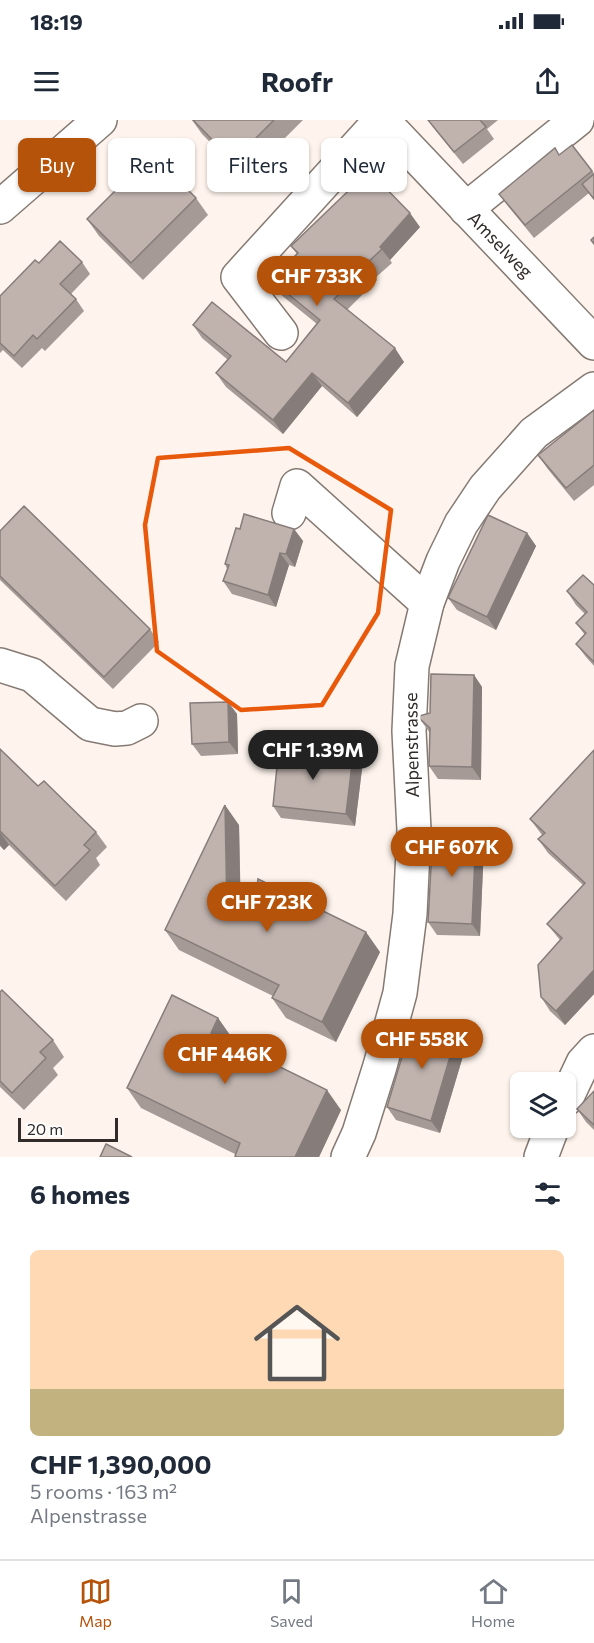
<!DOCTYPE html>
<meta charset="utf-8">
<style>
body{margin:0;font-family:Commissioner,sans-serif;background:#f6f6f7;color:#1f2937;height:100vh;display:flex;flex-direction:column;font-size:22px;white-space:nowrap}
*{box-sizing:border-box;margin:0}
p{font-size:20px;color:#747a83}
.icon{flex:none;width:33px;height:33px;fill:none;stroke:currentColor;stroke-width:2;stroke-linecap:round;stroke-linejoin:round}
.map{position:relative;height:1037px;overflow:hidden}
.side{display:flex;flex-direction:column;background:#fff;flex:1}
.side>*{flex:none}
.banner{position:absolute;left:18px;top:18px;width:558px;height:54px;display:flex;gap:12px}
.controls{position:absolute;left:510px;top:952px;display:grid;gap:12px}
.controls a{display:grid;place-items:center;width:66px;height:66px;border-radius:9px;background:#fff;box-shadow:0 2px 4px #0004;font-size:30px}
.scale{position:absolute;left:18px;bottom:15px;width:100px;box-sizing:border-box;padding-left:6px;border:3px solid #312c29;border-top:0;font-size:16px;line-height:21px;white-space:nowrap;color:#312c29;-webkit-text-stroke:4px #fff;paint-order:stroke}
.price{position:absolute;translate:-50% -51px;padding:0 14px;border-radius:21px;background:#b45309;color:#fff;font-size:20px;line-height:39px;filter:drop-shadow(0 2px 3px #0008)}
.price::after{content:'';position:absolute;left:50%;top:36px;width:18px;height:14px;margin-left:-9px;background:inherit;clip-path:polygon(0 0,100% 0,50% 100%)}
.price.active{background:#222;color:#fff}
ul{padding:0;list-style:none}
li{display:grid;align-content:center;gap:12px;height:318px;padding:0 30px}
li span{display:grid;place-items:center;height:186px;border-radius:9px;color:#555}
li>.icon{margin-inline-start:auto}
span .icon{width:108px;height:108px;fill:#fffc;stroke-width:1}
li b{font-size:26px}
h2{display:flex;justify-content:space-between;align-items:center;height:72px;padding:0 30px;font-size:26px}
.pill{padding:0 21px;border-radius:9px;background:#fff;box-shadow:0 2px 4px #0004;font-size:21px;line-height:54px}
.pill.active{background:#b45309;color:#fff}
.status{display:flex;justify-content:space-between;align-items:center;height:42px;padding:0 30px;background:#fff;direction:ltr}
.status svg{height:16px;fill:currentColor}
header{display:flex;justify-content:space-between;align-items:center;height:78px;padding:0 30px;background:#fff;font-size:27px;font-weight:700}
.dock{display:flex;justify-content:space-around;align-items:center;height:84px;border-top:2px solid #e0e1e3;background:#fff;font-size:16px;color:#747a83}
.dock a{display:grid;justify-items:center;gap:3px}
.dock .active{color:#b45309}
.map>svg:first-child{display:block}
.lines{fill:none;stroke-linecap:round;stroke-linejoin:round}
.minor-casing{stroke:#857a73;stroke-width:36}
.tertiary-casing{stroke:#857a73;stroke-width:36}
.minor{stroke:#fff;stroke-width:33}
.tertiary{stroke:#fff;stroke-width:33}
.wall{fill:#a59a96}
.shaded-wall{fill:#867d7a}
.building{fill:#c0b3ae;stroke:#867d7a;stroke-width:1.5}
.marked{fill:none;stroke:#e8590c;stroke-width:4.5;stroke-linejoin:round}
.labels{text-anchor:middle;stroke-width:6;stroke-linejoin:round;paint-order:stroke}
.street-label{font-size:18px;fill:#312c29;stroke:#fff}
</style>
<div class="status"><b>18:19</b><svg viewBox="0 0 49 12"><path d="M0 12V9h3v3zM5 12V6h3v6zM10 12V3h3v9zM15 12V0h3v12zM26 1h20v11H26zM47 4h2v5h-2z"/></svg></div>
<header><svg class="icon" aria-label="menu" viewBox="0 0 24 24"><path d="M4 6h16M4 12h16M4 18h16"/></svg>Roofr<svg class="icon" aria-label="share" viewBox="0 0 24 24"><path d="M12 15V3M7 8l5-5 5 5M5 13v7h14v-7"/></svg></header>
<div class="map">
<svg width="594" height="1037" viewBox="0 0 594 1037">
<rect width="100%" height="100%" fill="#fef4ed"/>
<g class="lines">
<g class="minor-casing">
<g id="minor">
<path d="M 382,0 L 594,223"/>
<path d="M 466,89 L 577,0"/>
<path d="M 281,213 L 238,157 L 381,0"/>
<path d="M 289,393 L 297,366 L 427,483"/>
<path d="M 0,545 L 32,555 L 90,604 L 115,609 L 127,608 L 141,601"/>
<path d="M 566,979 L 583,943 L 594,931"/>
<path d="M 348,1037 L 359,1013 L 380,946 L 400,873 L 410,794 L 414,710 L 409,611 L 412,546 L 427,483 L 443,441 L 461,404 L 485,368 L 534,313 L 594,269"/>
<path d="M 541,1037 L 552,1008"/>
</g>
</g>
<g class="tertiary-casing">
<path id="tertiary" d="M 0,87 L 100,0"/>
</g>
<use href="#minor" class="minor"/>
<use href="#tertiary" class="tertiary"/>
</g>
<g class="wall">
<path d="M 192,0 L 303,0 L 245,58 L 202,14 Z"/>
<path d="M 428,0 L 498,0 L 487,9 L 494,19 L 463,44 L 437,12 Z"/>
<path d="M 572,25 L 594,53 L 594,80 L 589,73 L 534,118 L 508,86 L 499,74 L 559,35 Z"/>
<path d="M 196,78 L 208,95 L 143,160 L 99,116 L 87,99 Z"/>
<path d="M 420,107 L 390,140 L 392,143 L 375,158 L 377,160 L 347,190 L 404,242 L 357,297 L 322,266 L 283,314 L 226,267 L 216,253 L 228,240 L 202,218 L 193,205 L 286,242 L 317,204 L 280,174 L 271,160 L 297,134 L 291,126 Z"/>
<path d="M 82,142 L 90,154 L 71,174 L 76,179 L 84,191 L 45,231 L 42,228 L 22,248 L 3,230 L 0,233 L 0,176 L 39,143 Z"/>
<path d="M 594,290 L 594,365 L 574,381 L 547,348 L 538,335 Z"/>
<path d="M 240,409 L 294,409 L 303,421 L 295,447 L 289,445 L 276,487 L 232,474 L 223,461 L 227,449 L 225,444 Z"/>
<path d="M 0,411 L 150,509 L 159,522 L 113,569 L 0,460 Z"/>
<path d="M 527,413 L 536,426 L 496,510 L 457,490 L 448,478 Z"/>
<path d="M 594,465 L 594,546 L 586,537 L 576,524 L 585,515 L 576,503 L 585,494 L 576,485 L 567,471 Z"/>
<path d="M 474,555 L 482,567 L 481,660 L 438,659 L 429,646 L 430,613 L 419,598 L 430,593 Z"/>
<path d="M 228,582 L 237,594 L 238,634 L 201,636 L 192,624 Z"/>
<path d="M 0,629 L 38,666 L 96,712 L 107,727 L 96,738 L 100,745 L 66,781 L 9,725 L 4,730 L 0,726 Z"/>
<path d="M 594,630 L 594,874 L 565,905 L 550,891 L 541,877 L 560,820 L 547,804 L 583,765 L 548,733 L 538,719 L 542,715 L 530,699 Z"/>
<path d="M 362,649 L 355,706 L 281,698 L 273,686 Z"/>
<path d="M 239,705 L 241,792 L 380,832 L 336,922 L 286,898 L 272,878 L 273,876 L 179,830 L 165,810 Z"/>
<path d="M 484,725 L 480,816 L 437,815 L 428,802 Z"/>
<path d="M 0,872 L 53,920 L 64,937 L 53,948 L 58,955 L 24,990 L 0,967 Z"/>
<path d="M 218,898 L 232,918 L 230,922 L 341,990 L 319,1037 L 236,1037 L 235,1036 L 235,1034 L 141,988 L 127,968 Z"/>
<path d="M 457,913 L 466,926 L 440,1013 L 396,1000 L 387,987 Z"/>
<path d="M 594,971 L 594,1010 L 586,1002 L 577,989 Z"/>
</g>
<g class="shaded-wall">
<path d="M 410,93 L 420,107 L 390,140 L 380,127 Z"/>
<path d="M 395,228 L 404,242 L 357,297 L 348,283 Z"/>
<path d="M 312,253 L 322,266 L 283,314 L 273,300 Z"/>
<path d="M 294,409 L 303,421 L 295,447 L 286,434 Z"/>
<path d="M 527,413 L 536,426 L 496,510 L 487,497 Z"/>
<path d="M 280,433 L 289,445 L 276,487 L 268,475 Z"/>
<path d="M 474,555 L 482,567 L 481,660 L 472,647 Z"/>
<path d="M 228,582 L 237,594 L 238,634 L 229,622 Z"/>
<path d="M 353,636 L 362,649 L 355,706 L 346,694 Z"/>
<path d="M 225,685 L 239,705 L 241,811 L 227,791 Z"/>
<path d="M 0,712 L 9,725 L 4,730 L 0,725 Z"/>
<path d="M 476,713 L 484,725 L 480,816 L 472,804 Z"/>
<path d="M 366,812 L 380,832 L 336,922 L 322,902 Z"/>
<path d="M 594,850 L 594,874 L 565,905 L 556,891 Z"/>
<path d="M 218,898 L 232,918 L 225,933 L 211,913 Z"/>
<path d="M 457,913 L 466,926 L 440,1013 L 431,1001 Z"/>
<path d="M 327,970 L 341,990 L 319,1037 L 295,1037 Z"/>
</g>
<g class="building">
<path d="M 193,0 L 274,0 L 233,41 Z"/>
<path d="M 428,0 L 480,0 L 486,7 L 454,32 Z"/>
<path d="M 572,25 L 592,51 L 525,105 L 499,74 L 555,28 L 559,35 Z"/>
<path d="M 152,34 L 196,78 L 131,143 L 87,99 Z"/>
<path d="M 369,51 L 410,93 L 380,127 L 382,129 L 365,145 L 367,147 L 334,179 L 395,228 L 348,283 L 312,253 L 273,300 L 216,253 L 231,236 L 193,205 L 212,182 L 286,242 L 320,200 L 271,160 L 298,133 L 291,126 Z"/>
<path d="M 594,54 L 594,79 L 582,64 Z"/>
<path d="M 594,117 L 594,124 L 591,120 Z"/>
<path d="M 60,121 L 82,142 L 60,164 L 76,179 L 37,219 L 33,215 L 14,236 L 0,223 L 0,176 L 35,140 L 39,143 Z"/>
<path d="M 594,290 L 594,345 L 566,368 L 538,335 Z"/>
<path d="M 24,386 L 150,509 L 104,557 L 0,456 L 0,411 Z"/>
<path d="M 244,394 L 294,409 L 286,434 L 280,433 L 268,475 L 223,461 L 229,445 L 225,444 L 236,408 L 240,409 Z"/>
<path d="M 488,395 L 527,413 L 487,497 L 448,478 Z"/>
<path d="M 583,455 L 594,465 L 594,542 L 576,524 L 586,513 L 576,503 L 587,492 L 567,471 Z"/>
<path d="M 431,554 L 474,555 L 472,647 L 429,646 L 430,608 L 419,598 L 419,596 L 430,593 Z"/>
<path d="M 228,582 L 229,622 L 192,624 L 190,583 Z"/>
<path d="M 279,627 L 353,636 L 346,694 L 273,686 Z"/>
<path d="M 0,629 L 38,666 L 44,661 L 96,712 L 84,725 L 90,730 L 55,766 L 0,711 Z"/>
<path d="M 594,630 L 594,850 L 556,891 L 541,877 L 538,845 L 562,818 L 547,804 L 585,763 L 538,719 L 545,713 L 530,699 Z"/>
<path d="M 225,685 L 227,791 L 254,792 L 258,759 L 366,812 L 322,902 L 272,878 L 279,865 L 165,810 Z"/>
<path d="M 433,711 L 476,713 L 472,804 L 428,802 Z"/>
<path d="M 2,870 L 53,920 L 40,932 L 46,938 L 12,973 L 0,961 L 0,872 Z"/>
<path d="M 172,875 L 218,898 L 211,913 L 327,970 L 295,1037 L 237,1037 L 235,1036 L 240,1023 L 127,968 Z"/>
<path d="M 413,900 L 457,913 L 431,1001 L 387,987 Z"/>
<path d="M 594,971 L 594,1005 L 577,989 Z"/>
<path d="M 106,1024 L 132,1037 L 100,1037 Z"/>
</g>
<path class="marked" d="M 289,328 L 391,390 L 378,493 L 322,585 L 241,590 L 157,531 L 145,405 L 158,338 Z"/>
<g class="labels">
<g class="street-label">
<text transform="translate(500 125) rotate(46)" y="6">Amselweg</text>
<text transform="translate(412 625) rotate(-91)" y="6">Alpenstrasse</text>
</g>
</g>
</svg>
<div class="controls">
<a><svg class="icon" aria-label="layers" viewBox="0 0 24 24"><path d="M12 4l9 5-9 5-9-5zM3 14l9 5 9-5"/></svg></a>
</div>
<div class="scale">20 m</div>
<b class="price" style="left:317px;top:187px">CHF 733K</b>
<b class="price active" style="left:313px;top:661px">CHF 1.39M</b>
<b class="price" style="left:452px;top:758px">CHF 607K</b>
<b class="price" style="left:267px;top:813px">CHF 723K</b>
<b class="price" style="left:422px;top:950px">CHF 558K</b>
<b class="price" style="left:225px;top:965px">CHF 446K</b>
<div class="banner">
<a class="pill active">Buy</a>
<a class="pill">Rent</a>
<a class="pill">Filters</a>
<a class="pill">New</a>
</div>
</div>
<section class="side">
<h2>6 homes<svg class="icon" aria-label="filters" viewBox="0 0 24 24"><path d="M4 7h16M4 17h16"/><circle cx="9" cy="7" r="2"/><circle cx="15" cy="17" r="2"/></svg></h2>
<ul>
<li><span style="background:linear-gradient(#ffd9b3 75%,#c2b280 0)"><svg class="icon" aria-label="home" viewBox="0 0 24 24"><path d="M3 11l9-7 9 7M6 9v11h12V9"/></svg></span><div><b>CHF 1,390,000</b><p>5 rooms · 163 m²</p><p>Alpenstrasse</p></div></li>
</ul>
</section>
<nav class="dock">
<a class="active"><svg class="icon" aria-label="map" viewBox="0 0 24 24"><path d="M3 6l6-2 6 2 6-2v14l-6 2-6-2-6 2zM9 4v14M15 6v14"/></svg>Map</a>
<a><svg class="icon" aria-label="saved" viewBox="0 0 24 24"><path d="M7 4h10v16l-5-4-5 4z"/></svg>Saved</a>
<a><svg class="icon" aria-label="home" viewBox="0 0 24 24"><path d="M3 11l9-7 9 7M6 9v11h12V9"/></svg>Home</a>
</nav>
